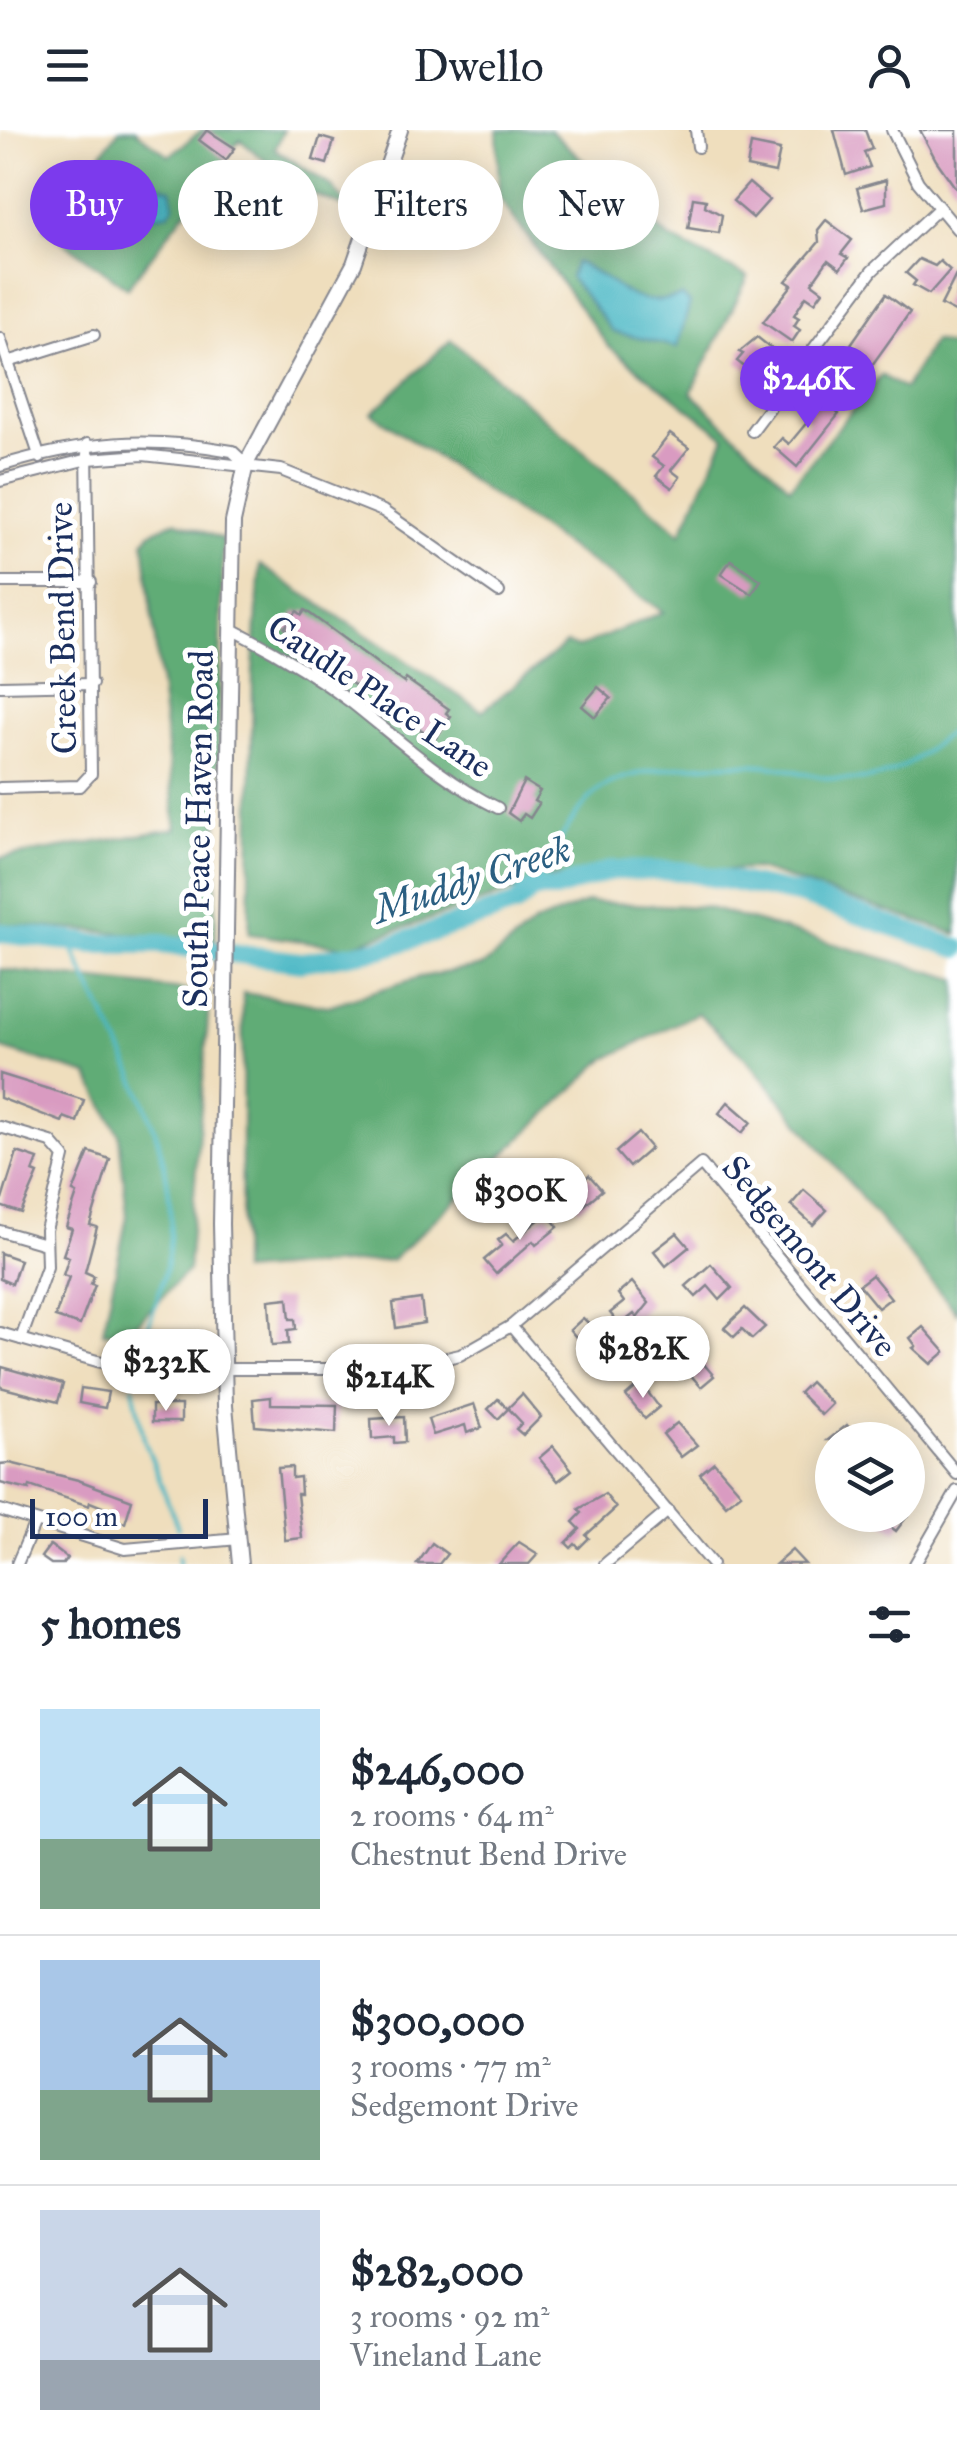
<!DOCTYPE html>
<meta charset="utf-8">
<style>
body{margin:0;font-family:"IM FELL Great Primer",serif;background:#f6f6f7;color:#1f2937;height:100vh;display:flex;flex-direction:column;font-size:38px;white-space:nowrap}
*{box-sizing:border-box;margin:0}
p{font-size:32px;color:#747a83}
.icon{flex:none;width:55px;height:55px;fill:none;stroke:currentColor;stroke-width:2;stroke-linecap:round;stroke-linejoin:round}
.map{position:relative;height:1434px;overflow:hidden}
.panel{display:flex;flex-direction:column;background:#fff;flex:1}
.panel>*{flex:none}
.hud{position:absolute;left:30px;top:30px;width:898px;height:90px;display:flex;gap:20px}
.buttons{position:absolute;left:815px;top:1292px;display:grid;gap:20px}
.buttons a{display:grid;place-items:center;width:110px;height:110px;border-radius:50%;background:#fff;box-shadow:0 5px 25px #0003;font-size:50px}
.scale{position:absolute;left:30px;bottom:25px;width:178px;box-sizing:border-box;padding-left:10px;border:5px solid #1b2f5e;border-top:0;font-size:28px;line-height:35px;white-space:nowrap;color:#1b2f5e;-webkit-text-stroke:8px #fff;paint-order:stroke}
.price{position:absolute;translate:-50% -85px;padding:0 22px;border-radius:35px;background:#fff;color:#222;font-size:32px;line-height:65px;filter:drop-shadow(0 2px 5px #0008)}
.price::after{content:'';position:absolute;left:50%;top:60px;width:30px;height:22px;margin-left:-15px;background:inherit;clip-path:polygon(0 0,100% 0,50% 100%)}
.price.active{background:#7c3aed;color:#fff}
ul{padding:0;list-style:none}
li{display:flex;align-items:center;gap:30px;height:250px;padding:0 40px}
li+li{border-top:2px solid #e0e1e3}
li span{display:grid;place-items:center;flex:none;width:280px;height:200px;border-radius:0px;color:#555}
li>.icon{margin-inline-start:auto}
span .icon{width:120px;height:120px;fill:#fffc;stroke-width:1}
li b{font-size:42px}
h2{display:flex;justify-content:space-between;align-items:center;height:120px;padding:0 40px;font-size:42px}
.tag{padding:0 35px;border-radius:45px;background:#fff;box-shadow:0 5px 25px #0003;font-size:35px;line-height:90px}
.tag.active{background:#7c3aed;color:#fff}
header{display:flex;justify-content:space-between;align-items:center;height:130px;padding:0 40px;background:#fff;font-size:45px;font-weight:600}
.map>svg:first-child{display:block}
.forest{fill:#61ac76;stroke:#3e6e6a;stroke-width:2.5}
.water{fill:#49b7c4;stroke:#327391;stroke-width:2.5}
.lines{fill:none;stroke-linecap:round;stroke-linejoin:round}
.stream{stroke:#49b7c4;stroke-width:4}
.river{stroke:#49b7c4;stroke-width:20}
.building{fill:#d99bc1}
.minor-casing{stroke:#85868e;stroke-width:14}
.secondary-casing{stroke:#85868e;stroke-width:18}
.minor{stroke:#fff;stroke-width:10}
.secondary{stroke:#fff;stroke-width:14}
.labels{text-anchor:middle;stroke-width:10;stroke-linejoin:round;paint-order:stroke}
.street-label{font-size:35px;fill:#1b2f5e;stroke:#fff}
.water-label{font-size:38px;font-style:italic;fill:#2b5f82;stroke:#fff}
</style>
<header><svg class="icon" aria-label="menu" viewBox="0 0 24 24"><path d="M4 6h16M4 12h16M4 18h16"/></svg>Dwello<svg class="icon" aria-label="person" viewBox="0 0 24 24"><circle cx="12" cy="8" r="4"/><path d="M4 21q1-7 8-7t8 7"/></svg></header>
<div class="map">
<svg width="957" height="1434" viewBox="0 0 957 1434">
<rect width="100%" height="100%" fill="#fff"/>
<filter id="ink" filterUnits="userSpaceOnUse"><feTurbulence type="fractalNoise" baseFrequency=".01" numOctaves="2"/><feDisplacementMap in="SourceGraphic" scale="20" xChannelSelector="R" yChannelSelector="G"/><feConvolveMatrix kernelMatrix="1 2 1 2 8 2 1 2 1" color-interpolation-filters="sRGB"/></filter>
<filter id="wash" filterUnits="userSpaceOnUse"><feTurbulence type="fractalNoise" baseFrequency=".0048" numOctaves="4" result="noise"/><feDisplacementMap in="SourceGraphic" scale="40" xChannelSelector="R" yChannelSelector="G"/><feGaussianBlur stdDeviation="2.25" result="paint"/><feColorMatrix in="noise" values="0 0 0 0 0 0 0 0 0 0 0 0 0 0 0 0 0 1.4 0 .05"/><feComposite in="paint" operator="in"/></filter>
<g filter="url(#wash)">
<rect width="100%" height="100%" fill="#efdebd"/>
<g class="forest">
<path d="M 119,0 L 135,0 L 169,26 L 202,0 L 284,0 L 275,19 L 331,56 L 351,79 L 299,59 L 240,10 L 127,158 L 45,98 Z"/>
<path d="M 497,0 L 550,0 L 668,107 L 748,147 L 691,263 L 790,357 L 881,245 L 904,259 L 933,211 L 957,217 L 957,804 L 757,739 L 554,747 L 347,817 L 249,804 L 253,540 L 260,435 L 482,581 L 566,514 L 578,518 L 663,482 L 372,283 L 451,210 L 681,403 L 725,307 L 609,217 L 499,68 Z"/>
<path d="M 175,391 L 223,409 L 215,810 L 0,794 L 0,728 L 176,699 L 144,411 L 150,403 Z"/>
<path d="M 588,772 L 705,777 L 957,849 L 957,1183 L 746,928 L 698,883 L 604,930 L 392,1130 L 241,1142 L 243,863 L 328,876 L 420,847 L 483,836 L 535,793 Z"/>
<path d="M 0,839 L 210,863 L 188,1140 L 127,1204 L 103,1202 L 127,1086 L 119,1004 L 88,945 L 0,918 Z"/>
</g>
<g class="water">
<path d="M 115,39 L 171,59 L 174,76 L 167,84 L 110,93 L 101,86 L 101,52 Z"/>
<path d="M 575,132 C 618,148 626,183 682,166 L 690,173 L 677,217 L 613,202 L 570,147 Z"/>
</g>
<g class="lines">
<g class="stream">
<path d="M 533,759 C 550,728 569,688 595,663 C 626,634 742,629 782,638 C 815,646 845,655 880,646 C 910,639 932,614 957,597"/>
<path d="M 69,810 C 110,907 182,1008 169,1118 C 165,1153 150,1187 141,1221"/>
<path d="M 133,1257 L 144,1309 L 178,1398"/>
<path d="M 179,1425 L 179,1434"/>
</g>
<path class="river" d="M 0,803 L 95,814 L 161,814 L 301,832 L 381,819 L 516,774 L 533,759 L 555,759 L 612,740 L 682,741 L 801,765 L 957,818"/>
</g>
<g id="blocks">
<g class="building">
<path d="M 207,0 L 235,18 L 226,30 L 199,10 Z"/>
<path d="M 834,0 L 865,0 L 872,19 L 864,22 L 870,37 L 846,45 Z"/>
<path d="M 920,0 L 957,0 L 957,60 L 936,30 Z"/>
<path d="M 320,7 L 334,11 L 327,34 L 313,30 Z"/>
<path d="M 751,14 L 780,20 L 775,43 L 747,37 Z"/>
<path d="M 886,50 L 886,73 L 863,79 L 857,58 Z"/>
<path d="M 749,53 L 769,70 L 753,88 L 733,71 Z"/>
<path d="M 693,68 L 706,70 L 705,76 L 722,85 L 719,103 L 688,98 Z"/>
<path d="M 826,90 L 852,110 L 841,124 L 848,128 L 840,139 L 828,130 L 812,153 L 823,161 L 815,172 L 806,166 L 794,185 L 799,188 L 794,196 L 800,200 L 792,212 L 763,192 L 792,155 L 786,151 L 819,112 L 818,100 Z"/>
<path d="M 919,129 L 935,136 L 940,131 L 950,140 L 929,164 L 913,155 L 916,151 L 906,143 Z"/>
<path d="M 957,143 L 957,183 L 941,175 Z"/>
<path d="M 886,164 L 910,182 L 852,263 L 828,245 L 855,217 L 851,214 Z"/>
<path d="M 757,207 L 776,222 L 766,236 L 771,240 L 762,251 L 737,231 L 743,224 L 739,222 Z"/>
<path d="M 814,265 L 839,284 L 797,337 L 774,317 L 782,308 L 789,314 L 809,290 L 802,284 Z"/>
<path d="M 670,304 L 689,318 L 671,340 L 680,347 L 672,358 L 656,346 L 664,336 L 652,327 Z"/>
<path d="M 731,430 L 761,450 L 752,464 L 721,444 Z"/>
<path d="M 305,480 L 404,553 L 406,549 L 449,579 L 446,583 L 451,587 L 435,609 L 296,516 L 301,510 L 284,498 L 297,481 L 302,485 Z"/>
<path d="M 598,557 L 611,568 L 595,587 L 582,576 Z"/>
<path d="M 524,651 L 540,661 L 534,671 L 539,674 L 530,688 L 524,684 L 519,691 L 508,683 Z"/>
<path d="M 0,944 L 84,970 L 77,992 L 64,987 L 62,992 L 0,968 Z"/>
<path d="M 728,972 L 751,992 L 742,1003 L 719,983 Z"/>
<path d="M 638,1003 L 651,1018 L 629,1037 L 616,1022 Z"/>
<path d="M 17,1022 L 38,1029 L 33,1042 L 38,1044 L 21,1083 L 0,1076 Z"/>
<path d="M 89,1022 L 110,1029 L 90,1095 L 97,1097 L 85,1142 L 94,1146 L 91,1154 L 95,1155 L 80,1195 L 55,1187 L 69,1147 L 63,1145 L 69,1127 L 63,1125 L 72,1099 L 66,1097 L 77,1064 L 73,1062 Z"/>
<path d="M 589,1045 L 602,1060 L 580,1079 L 567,1064 Z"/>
<path d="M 804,1060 L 827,1080 L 813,1095 L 791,1075 Z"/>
<path d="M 547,1083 L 558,1097 L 536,1115 L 533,1111 L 496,1144 L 484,1130 L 502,1115 L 498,1110 L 506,1104 L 513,1111 Z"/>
<path d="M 677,1103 L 689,1117 L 666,1136 L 654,1121 Z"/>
<path d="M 0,1123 L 20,1130 L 12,1154 L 0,1149 Z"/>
<path d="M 711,1134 L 732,1158 L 720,1170 L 708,1156 L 696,1167 L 686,1156 Z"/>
<path d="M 872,1145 L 891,1168 L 878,1178 L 859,1155 Z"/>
<path d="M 632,1152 L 649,1173 L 637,1188 L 634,1184 L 620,1195 L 610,1183 L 624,1172 L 618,1164 Z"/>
<path d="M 288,1168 L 290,1189 L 295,1189 L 296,1199 L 288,1200 L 289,1214 L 272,1215 L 269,1170 Z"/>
<path d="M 421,1169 L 424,1193 L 396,1198 L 393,1173 Z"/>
<path d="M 745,1178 L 765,1197 L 752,1209 L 742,1199 L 734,1207 L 724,1198 Z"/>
<path d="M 583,1188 L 610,1213 L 593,1227 L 570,1200 Z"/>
<path d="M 923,1197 L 945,1222 L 931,1234 L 913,1218 L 916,1216 L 910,1208 Z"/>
<path d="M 702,1232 L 714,1246 L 701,1257 L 689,1243 Z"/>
<path d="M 2,1237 L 63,1254 L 58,1272 L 0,1257 Z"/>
<path d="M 810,1252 L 832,1274 L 821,1285 L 799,1263 Z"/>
<path d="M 641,1253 L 659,1277 L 645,1289 L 626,1266 Z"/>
<path d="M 81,1258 L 108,1262 L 105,1278 L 79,1273 Z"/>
<path d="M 522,1264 L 541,1287 L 523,1305 L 516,1299 L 522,1293 L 508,1278 Z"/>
<path d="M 271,1267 L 271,1274 L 337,1275 L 336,1303 L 255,1296 L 253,1269 Z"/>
<path d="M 498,1269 L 508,1279 L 498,1289 L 488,1279 Z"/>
<path d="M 474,1274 L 482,1298 L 467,1303 L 465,1295 L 433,1305 L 428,1289 Z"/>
<rect x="152" y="1275" width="29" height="17"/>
<path d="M 404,1287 L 405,1312 L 394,1313 L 394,1307 L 372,1309 L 371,1289 Z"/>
<path d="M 677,1293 L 697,1315 L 681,1327 L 663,1304 Z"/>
<path d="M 847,1295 L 859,1310 L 828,1310 Z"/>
<path d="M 553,1316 L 572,1340 L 558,1351 L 539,1328 Z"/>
<path d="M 714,1332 L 741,1363 L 726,1375 L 700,1344 Z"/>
<path d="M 10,1333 L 78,1350 L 132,1370 L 125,1393 L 108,1388 L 110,1380 L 90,1372 L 89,1376 L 30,1356 L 29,1360 L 0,1353 L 0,1334 Z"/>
<path d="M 292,1337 L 292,1348 L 300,1347 L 301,1364 L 297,1364 L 302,1408 L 285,1410 L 278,1338 Z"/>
<path d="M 605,1364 L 616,1378 L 586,1405 L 589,1408 L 579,1418 L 575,1414 L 571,1418 L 566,1413 L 580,1399 L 573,1392 L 582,1383 L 579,1379 Z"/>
<path d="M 875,1385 L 908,1385 L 896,1401 Z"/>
<path d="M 519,1412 L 538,1424 L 529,1434 L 499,1434 Z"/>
<path d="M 432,1413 L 447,1424 L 439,1434 L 417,1434 Z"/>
<path d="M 50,1415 L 67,1428 L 63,1434 L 51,1434 L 41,1427 Z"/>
<path d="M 792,1420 L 805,1434 L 776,1434 Z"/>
</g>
</g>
</g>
<g filter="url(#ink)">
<use href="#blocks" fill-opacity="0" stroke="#85868e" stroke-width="2.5"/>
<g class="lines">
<g class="minor-casing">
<g id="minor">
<path d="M 696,0 L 698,17"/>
<path d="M 892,0 L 918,52 L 957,99"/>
<path d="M 0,208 L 40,328"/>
<path d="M 8,232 L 94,205"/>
<path d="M 752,301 L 872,141 L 937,80"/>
<path d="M 0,336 C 83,311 146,306 232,321 L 246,334"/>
<path d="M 0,351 L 88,329 L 143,325 L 281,340 L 383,381 L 499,462"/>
<path d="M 0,452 L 91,452"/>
<path d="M 232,499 C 273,520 315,545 352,573 C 399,610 443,651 498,678"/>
<path d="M 0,556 L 92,554"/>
<path d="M 0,658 L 80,656 L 91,644 L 87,314"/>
<path d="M 0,997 L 51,1012 L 64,1027 L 46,1100 L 47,1137 L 21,1209"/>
<path d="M 0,1101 L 45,1114"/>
<path d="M 511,1196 L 712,1434"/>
<path d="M 0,1203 L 97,1231 L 141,1239 L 369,1239 L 420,1234 L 460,1225 L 511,1196 L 701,1034 L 957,1344"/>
<path d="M 0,1380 L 125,1419 L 239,1409"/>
<path d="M 17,1434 L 35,1392"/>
<path d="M 605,1434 L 668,1381"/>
<path d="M 915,1434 L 957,1361"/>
</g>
</g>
<g class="secondary-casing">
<path id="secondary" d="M 240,1434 L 225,1276 L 221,1094 L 233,392 L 246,334 L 354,134 L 400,0"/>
</g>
<use href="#minor" class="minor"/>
<use href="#secondary" class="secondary"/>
</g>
</g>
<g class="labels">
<g class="street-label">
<text transform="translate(62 498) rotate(-91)" y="12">Creek Bend Drive</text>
<text transform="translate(380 566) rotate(34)" y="12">Caudle Place Lane</text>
<text transform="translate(198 699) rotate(-89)" y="12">South Peace Haven Road</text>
<text transform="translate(810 1126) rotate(50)" y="12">Sedgemont Drive</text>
</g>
<g class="water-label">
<text transform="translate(472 749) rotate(-18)" y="13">Muddy Creek</text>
</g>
</g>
</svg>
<div class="buttons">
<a><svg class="icon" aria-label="layers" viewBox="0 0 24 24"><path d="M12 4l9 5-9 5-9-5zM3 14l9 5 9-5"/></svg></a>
</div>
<div class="scale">100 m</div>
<b class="price active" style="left:808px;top:301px">$246K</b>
<b class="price" style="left:520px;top:1113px">$300K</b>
<b class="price" style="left:643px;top:1271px">$282K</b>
<b class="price" style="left:166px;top:1284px">$232K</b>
<b class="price" style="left:389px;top:1299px">$214K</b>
<div class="hud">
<a class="tag active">Buy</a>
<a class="tag">Rent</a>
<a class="tag">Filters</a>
<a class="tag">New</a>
</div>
</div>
<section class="panel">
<h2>5 homes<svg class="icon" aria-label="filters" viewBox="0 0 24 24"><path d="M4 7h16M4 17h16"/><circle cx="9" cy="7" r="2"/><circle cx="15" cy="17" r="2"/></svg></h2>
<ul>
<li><span style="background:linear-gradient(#bfe0f5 65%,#7fa58c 0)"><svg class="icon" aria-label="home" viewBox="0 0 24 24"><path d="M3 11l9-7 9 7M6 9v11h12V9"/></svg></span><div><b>$246,000</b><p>2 rooms · 64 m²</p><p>Chestnut Bend Drive</p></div></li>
<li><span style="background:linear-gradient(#a9c7e8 65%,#7fa58c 0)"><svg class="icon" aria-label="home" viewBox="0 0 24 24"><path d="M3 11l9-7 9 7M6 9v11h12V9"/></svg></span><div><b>$300,000</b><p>3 rooms · 77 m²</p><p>Sedgemont Drive</p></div></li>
<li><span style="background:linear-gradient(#c9d6e8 75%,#9aa5b1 0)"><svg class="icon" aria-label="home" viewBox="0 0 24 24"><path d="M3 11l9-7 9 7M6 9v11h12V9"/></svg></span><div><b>$282,000</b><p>3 rooms · 92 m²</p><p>Vineland Lane</p></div></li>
</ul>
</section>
